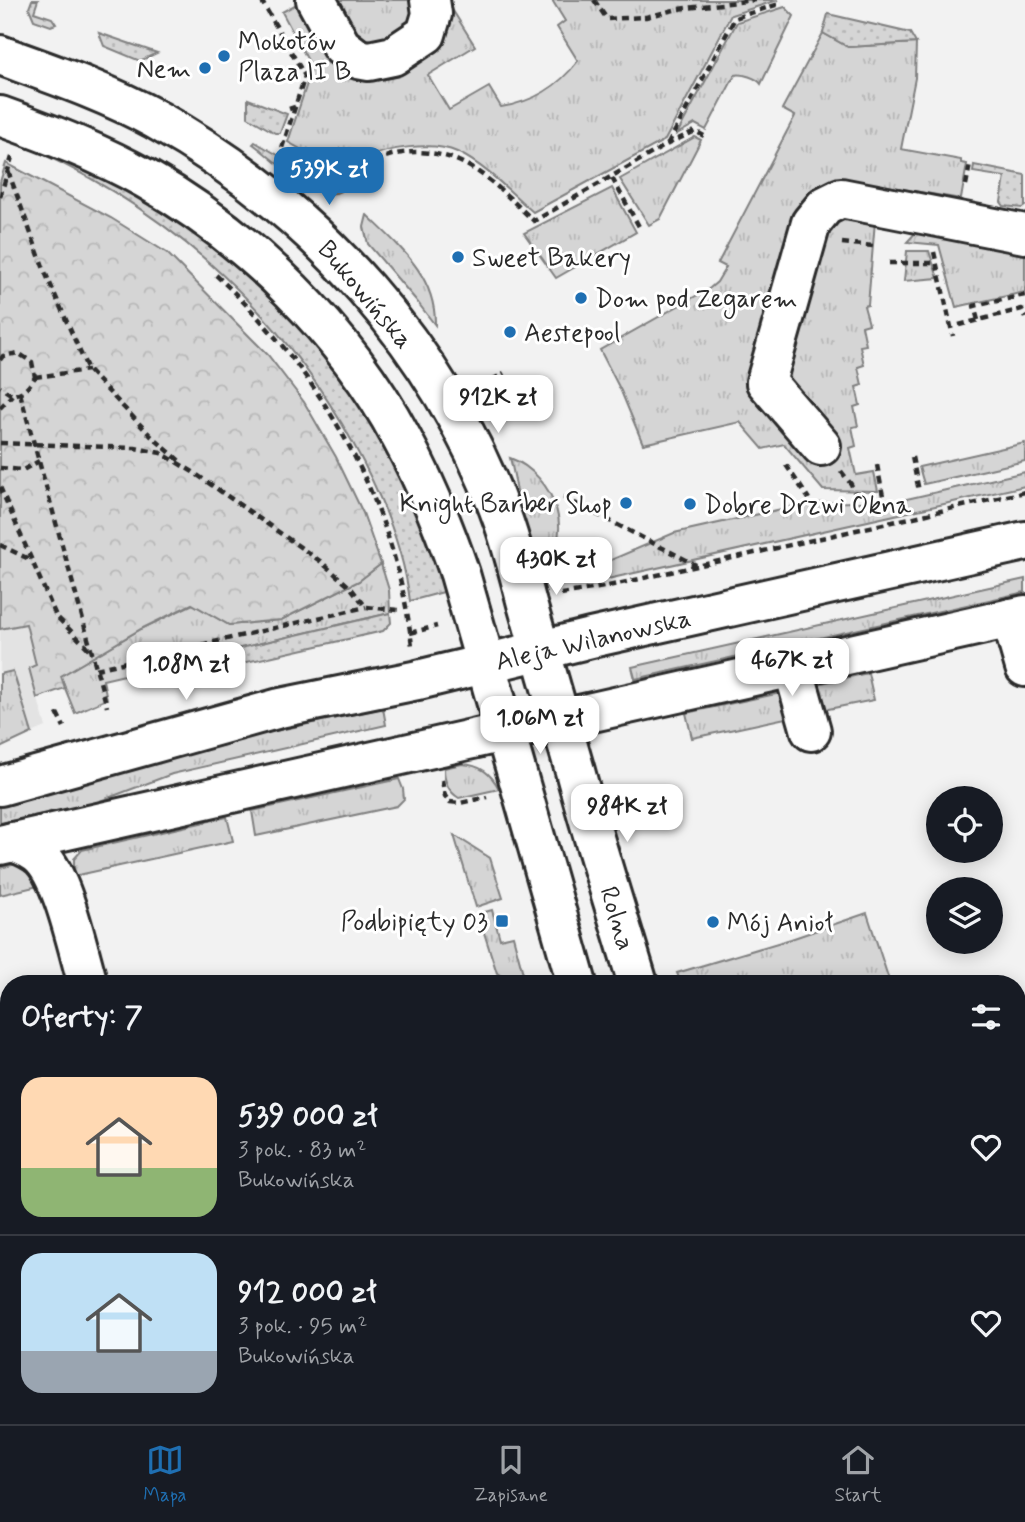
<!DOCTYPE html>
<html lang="pl">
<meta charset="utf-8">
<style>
body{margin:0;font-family:Mynerve,sans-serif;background:#20242c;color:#f1f3f6;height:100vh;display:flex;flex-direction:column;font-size:26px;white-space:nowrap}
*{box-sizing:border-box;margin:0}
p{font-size:23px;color:#9ea1a6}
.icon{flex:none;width:38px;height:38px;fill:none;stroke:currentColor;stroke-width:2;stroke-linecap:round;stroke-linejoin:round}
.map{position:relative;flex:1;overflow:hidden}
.sheet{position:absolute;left:0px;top:975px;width:1026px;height:450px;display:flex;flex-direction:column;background:#171b24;border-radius:28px 28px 0 0;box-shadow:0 4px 18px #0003}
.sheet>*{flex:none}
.controls{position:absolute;left:926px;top:786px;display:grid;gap:14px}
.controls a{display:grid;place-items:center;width:77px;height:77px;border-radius:50%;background:#171b24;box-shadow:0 4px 18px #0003;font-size:35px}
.price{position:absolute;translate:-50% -60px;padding:0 16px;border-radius:14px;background:#fff;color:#222;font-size:23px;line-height:46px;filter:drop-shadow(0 2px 4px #0008)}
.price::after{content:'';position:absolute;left:50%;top:42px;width:21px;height:16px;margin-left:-10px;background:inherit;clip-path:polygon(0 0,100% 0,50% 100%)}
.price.on{background:#1f6fb2;color:#fff}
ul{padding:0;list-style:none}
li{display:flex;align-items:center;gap:21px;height:175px;padding:0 21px}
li+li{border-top:2px solid #363941}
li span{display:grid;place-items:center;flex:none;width:196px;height:140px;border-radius:21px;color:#555}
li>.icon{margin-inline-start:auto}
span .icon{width:84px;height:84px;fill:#fffc;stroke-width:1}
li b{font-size:30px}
h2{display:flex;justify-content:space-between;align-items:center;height:84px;padding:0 21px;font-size:30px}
.tabs{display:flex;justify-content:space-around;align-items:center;height:98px;border-top:2px solid #363941;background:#171b24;font-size:19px;color:#9ea1a6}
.tabs a{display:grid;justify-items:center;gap:4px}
.tabs .on{color:#1f6fb2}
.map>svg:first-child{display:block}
.built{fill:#e3e3e3}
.grass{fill:url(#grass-tufts);stroke:#808080;stroke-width:2}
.forest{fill:url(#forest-crowns);stroke:#808080;stroke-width:2}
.garden{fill:url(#garden-dots);stroke:#808080;stroke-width:2}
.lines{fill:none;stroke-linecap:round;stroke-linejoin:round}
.minor-casing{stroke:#2b2b2b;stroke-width:44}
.major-casing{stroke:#2b2b2b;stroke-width:44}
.path{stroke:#2b2b2b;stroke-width:4.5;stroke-dasharray:7 5;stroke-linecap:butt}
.minor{stroke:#fff;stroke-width:38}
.major{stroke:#fff;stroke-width:38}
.poi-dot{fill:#1f6fb2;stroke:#fff;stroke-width:2.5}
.labels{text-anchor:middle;stroke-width:6;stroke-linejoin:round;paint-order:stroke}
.poi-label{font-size:26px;fill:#2b2b2b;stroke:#fff;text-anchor:start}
.street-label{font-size:26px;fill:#2b2b2b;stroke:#fff}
</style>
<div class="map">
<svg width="1025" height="1424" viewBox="0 0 1025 1424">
<defs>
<pattern id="grass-tufts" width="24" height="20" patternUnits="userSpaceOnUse" patternTransform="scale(1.75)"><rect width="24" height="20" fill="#d5d5d5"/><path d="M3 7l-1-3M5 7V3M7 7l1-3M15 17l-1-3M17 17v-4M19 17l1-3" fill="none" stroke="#b7b7b7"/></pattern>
<pattern id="forest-crowns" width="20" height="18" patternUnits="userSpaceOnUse" patternTransform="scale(1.75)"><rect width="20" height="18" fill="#d5d5d5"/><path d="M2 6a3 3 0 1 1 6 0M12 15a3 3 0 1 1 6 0" fill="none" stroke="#b7b7b7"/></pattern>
<pattern id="garden-dots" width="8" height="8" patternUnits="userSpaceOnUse" patternTransform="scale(1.75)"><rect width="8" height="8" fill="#d5d5d5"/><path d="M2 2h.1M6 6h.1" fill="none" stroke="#b7b7b7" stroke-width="1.8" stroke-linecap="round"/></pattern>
</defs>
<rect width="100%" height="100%" fill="#f2f2f2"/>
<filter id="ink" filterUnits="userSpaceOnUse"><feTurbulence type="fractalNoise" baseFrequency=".0143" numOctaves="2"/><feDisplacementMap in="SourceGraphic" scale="14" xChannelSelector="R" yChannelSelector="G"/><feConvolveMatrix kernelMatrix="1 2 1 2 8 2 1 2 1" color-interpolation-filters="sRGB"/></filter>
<g filter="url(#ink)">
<path class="built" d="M 26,624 L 36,666 L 29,668 L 46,727 L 32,733 L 13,671 L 0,674 L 0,629 Z"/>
<g class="grass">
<path d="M 304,0 L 350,65 L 450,6 L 475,46 L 428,75 L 449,110 L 489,87 L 501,107 C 534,102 558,87 578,61 L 557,27 L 565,21 L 552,0 L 778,0 L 731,15 L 665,140 L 533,212 C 510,192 485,165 457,152 C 434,141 384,147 363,161 C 357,165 352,171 347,175 L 288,142 L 312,68 L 282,12 Z"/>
<path d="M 327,0 L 424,0 L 422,22 L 359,50 Z"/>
<path d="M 785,7 L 794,16 L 761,84 C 757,78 742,73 735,75 L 706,130 L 695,124 L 677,134 L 737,22 Z"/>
<path d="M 823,33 L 848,47 L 916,43 L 915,78 L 901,149 L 961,160 L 961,163 L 967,164 L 961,199 L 878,185 L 868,305 L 864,306 L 869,324 L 862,326 L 866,345 L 860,346 L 864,365 L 858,367 L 862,385 L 856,387 L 860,405 L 854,407 L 858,426 L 852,427 L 856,446 L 850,448 L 856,475 L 874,472 L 878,491 L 823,490 L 784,444 L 763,449 L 740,422 L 643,444 L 621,391 L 600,350 L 710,288 L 717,282 L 726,267 L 718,263 L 795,116 L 782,109 Z"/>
<path d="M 695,137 L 701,140 L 660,219 L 649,225 L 620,179 Z"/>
<path d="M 255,142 L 341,191 C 318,205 273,158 253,144 Z"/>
<path d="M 612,188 L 636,232 L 556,278 L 524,233 Z"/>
<path d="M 367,215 C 400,247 436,276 435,325 L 415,299 L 368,244 L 364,227 Z"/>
<path d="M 918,230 L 1025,245 L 1025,292 L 956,307 L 939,245 L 907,242 Z"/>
<path d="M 907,251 L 929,251 L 938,278 L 904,281 Z"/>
<path d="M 1025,443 L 1025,461 L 924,484 L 919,467 Z"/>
<path d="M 510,458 C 554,474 582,543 534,570 C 521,535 520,495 510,458 Z"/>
<path d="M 1025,472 L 1025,486 L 603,580 L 599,565 L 674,533 L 795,506 L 814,503 L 898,501 Z"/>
<path d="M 381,564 L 389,590 L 390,613 L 103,680 L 107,699 L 75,713 L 60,676 L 141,629 L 193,604 L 229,625 L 281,620 L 359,581 Z"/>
<path d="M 1025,579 L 1025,592 L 635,679 L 632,667 Z"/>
<path d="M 13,671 L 32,733 L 0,748 L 0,674 Z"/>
<path d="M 868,673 L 874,700 L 818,711 L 812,685 Z"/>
<path d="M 790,691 L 795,716 L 692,738 L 686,713 Z"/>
<path d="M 383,708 L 386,725 L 172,774 L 92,804 L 0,823 L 0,807 L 247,737 Z"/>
<path d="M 462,764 C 480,765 491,773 499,789 L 459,798 C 447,791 444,780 444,768 Z"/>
<path d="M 399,779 L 403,789 L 404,799 L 397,806 L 256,836 L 252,811 Z"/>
<path d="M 227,817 L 233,841 L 74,876 L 74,859 L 82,850 Z"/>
<path d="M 454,835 L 490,858 L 503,898 L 476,907 Z"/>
<path d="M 12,865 L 27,865 L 43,885 L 0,895 L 0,868 Z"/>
<path d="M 492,910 L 500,939 L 513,936 L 525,981 L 512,983 L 497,973 L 478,914 Z"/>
<path d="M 867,913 L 890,983 L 681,983 L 677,973 L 791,939 Z"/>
<path d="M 822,1416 L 1016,1416 L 1019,1424 L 824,1424 Z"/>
</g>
<path class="forest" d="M 6,163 L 111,218 L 167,253 L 268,355 L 304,402 L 336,457 L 363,513 L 381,564 L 359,581 L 281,620 L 229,625 L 192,604 L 141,629 L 61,676 L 65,688 L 37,698 L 29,668 L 36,665 L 26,624 L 0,629 L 0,182 Z"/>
<g class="garden">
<path d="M 32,0 L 38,0 L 34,12 L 52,18 L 56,24 L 51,26 L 34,20 L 29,8 Z"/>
<path d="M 828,14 L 910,33 L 916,43 L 848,47 L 823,33 Z"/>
<path d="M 99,33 L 157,53 L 140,61 L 104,46 Z"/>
<path d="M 248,99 L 287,114 L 280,133 L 275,133 L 248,117 Z"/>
<path d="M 10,140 L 94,170 L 180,219 L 273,295 L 344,377 L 401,471 L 447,591 L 410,601 C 403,545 380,492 353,443 C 276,304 157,199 10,140 Z"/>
<path d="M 974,165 L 1025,175 L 1025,206 L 1022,208 L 1004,206 L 1001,202 L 1005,177 L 973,172 Z"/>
<path d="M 390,613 L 391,623 L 383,631 L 172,679 L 168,665 Z"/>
</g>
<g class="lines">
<g class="minor-casing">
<g id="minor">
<path d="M 316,0 L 341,46 L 358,59 L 369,61 L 393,56 L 426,34 L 432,14 L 430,0"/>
<path d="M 0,55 C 52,74 106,92 155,119 C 314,207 443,350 504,523 C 513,549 520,577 527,604 C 543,659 559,715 575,771 C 594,842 617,913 638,984"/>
<path d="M 0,116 C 50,134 100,153 146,179 C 249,237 346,333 401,437 C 425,481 444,527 460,574 L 577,984"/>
<path d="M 821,446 L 766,382 L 811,223 L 825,206 L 841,198 L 1025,234"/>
<path d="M 1011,618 L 1025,667"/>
<path d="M 793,667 L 811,731"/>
<path d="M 13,842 C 24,846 34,850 42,858 C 64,881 78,951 88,984"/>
<path d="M 218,1416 L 221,1424"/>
<path d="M 710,1416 L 712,1424"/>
<path d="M 765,1416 L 767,1424"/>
</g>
</g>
<g class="major-casing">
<g id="major">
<path d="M 0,786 L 280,708 L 418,680 L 591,638 L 1025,541"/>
<path d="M 0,845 L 1025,615"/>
</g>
</g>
<g class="path">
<path d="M 261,0 L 305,76 L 282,148"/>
<path d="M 594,0 L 607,19 L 646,17 L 678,9 L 755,0"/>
<path d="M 289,109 L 295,107"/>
<path d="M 668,144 L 735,18 L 782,3"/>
<path d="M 8,171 L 45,272 L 88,370 L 151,436 L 181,462"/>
<path d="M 612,178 L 641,230"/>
<path d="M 346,183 C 369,163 385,152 417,152 C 470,153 498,188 534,221 L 668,144 L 695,131 L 704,136"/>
<path d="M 966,185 L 970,164"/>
<path d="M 0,197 L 12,157"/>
<path d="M 842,243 L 873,246"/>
<path d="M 934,252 L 953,336"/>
<path d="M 889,263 L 937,263"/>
<path d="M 216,275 C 322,374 395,500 412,646"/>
<path d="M 978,320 L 974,306 L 1025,295"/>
<path d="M 959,325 L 1022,309 L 1025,318"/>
<path d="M 0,360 L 3,356 L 18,353 L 32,362 L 35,377 C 28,388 25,392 12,395 L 0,387"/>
<path d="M 35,377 L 88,370"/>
<path d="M 482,386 L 504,373"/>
<path d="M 20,393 L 107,707"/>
<path d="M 0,408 L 12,395"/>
<path d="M 0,443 L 135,448 L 161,453 L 193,472 L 320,561 L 351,588 L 366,607 L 398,610"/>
<path d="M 912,457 L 919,491"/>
<path d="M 786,465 L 809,499"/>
<path d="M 877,465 L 883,496"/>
<path d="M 0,468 L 23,470 L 39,461"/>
<path d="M 841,471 L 851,484 L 856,496"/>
<path d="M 0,487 L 56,616 L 90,650"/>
<path d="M 563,497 L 696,565"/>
<path d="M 0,545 L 31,560"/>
<path d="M 561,594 L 604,587 L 1025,492"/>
<path d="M 410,633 L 437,626"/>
<path d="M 96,669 L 366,607"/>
<path d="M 57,713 L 64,727"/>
<path d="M 442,780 L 445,796 L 450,802 L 460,803 L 487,797"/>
<path d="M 805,1416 L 807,1424"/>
</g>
<use href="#minor" class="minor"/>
<use href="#major" class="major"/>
</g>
</g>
<g class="poi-dot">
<circle cx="224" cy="56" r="7"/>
<circle cx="205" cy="68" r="7"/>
<circle cx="458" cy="257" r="7"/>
<circle cx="581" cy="298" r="7"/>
<circle cx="510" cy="332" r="7"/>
<circle cx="626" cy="503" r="7"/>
<circle cx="690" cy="504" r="7"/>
<rect x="495" y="914" width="14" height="14" rx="3.5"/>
<circle cx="713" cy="922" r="7"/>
</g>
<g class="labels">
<g class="poi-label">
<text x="238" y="50">Mokotów<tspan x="238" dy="30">Plaza II B</tspan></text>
<text x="191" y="77" text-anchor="end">Nem</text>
<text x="472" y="266">Sweet Bakery</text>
<text x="595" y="307">Dom pod Zegarem</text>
<text x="524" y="341">Aestepool</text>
<text x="612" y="512" text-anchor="end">Knight Barber Shop</text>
<text x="704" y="513">Dobre Drzwi Okna</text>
<text x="488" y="930" text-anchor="end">Podbipięty 03</text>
<text x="727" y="931">Mój Anioł</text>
</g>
<g class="street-label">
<text transform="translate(366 294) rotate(50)" y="9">Bukowińska</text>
<text transform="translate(593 639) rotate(-13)" y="9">Aleja Wilanowska</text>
<text transform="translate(618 918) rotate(73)" y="9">Rolna</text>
</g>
</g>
</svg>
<div class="controls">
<a><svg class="icon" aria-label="locate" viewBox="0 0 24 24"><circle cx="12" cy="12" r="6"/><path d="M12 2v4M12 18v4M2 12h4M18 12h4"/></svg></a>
<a><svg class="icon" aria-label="layers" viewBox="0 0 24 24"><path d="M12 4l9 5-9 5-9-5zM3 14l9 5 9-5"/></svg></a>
</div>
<b class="price on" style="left:329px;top:207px">539K zł</b>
<b class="price" style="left:498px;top:435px">912K zł</b>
<b class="price" style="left:556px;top:597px">430K zł</b>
<b class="price" style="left:792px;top:698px">467K zł</b>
<b class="price" style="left:186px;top:702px">1.08M zł</b>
<b class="price" style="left:540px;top:756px">1.06M zł</b>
<b class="price" style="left:627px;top:844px">984K zł</b>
<section class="sheet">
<h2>Oferty: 7<svg class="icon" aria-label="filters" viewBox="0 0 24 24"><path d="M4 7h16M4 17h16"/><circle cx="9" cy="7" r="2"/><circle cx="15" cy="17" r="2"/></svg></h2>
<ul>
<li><span style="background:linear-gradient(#ffd9b3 65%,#8fb573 0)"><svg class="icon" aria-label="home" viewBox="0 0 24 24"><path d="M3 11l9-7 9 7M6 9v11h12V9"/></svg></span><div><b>539 000 zł</b><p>3 pok. · 83 m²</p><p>Bukowińska</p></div><svg class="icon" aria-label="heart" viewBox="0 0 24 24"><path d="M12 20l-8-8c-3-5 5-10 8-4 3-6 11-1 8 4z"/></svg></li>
<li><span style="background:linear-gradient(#bfe0f5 70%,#9aa5b1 0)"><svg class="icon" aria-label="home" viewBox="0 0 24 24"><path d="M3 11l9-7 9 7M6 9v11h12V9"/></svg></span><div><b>912 000 zł</b><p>3 pok. · 95 m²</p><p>Bukowińska</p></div><svg class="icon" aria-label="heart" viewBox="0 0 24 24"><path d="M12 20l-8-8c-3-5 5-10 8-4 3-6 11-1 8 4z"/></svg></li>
</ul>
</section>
</div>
<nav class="tabs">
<a class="on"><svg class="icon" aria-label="map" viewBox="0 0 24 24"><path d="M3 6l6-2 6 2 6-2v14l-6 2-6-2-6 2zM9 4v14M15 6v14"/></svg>Mapa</a>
<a><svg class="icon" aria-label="saved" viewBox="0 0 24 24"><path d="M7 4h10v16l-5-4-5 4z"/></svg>Zapisane</a>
<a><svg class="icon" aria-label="home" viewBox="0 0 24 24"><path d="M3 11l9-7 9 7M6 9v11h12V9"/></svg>Start</a>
</nav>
